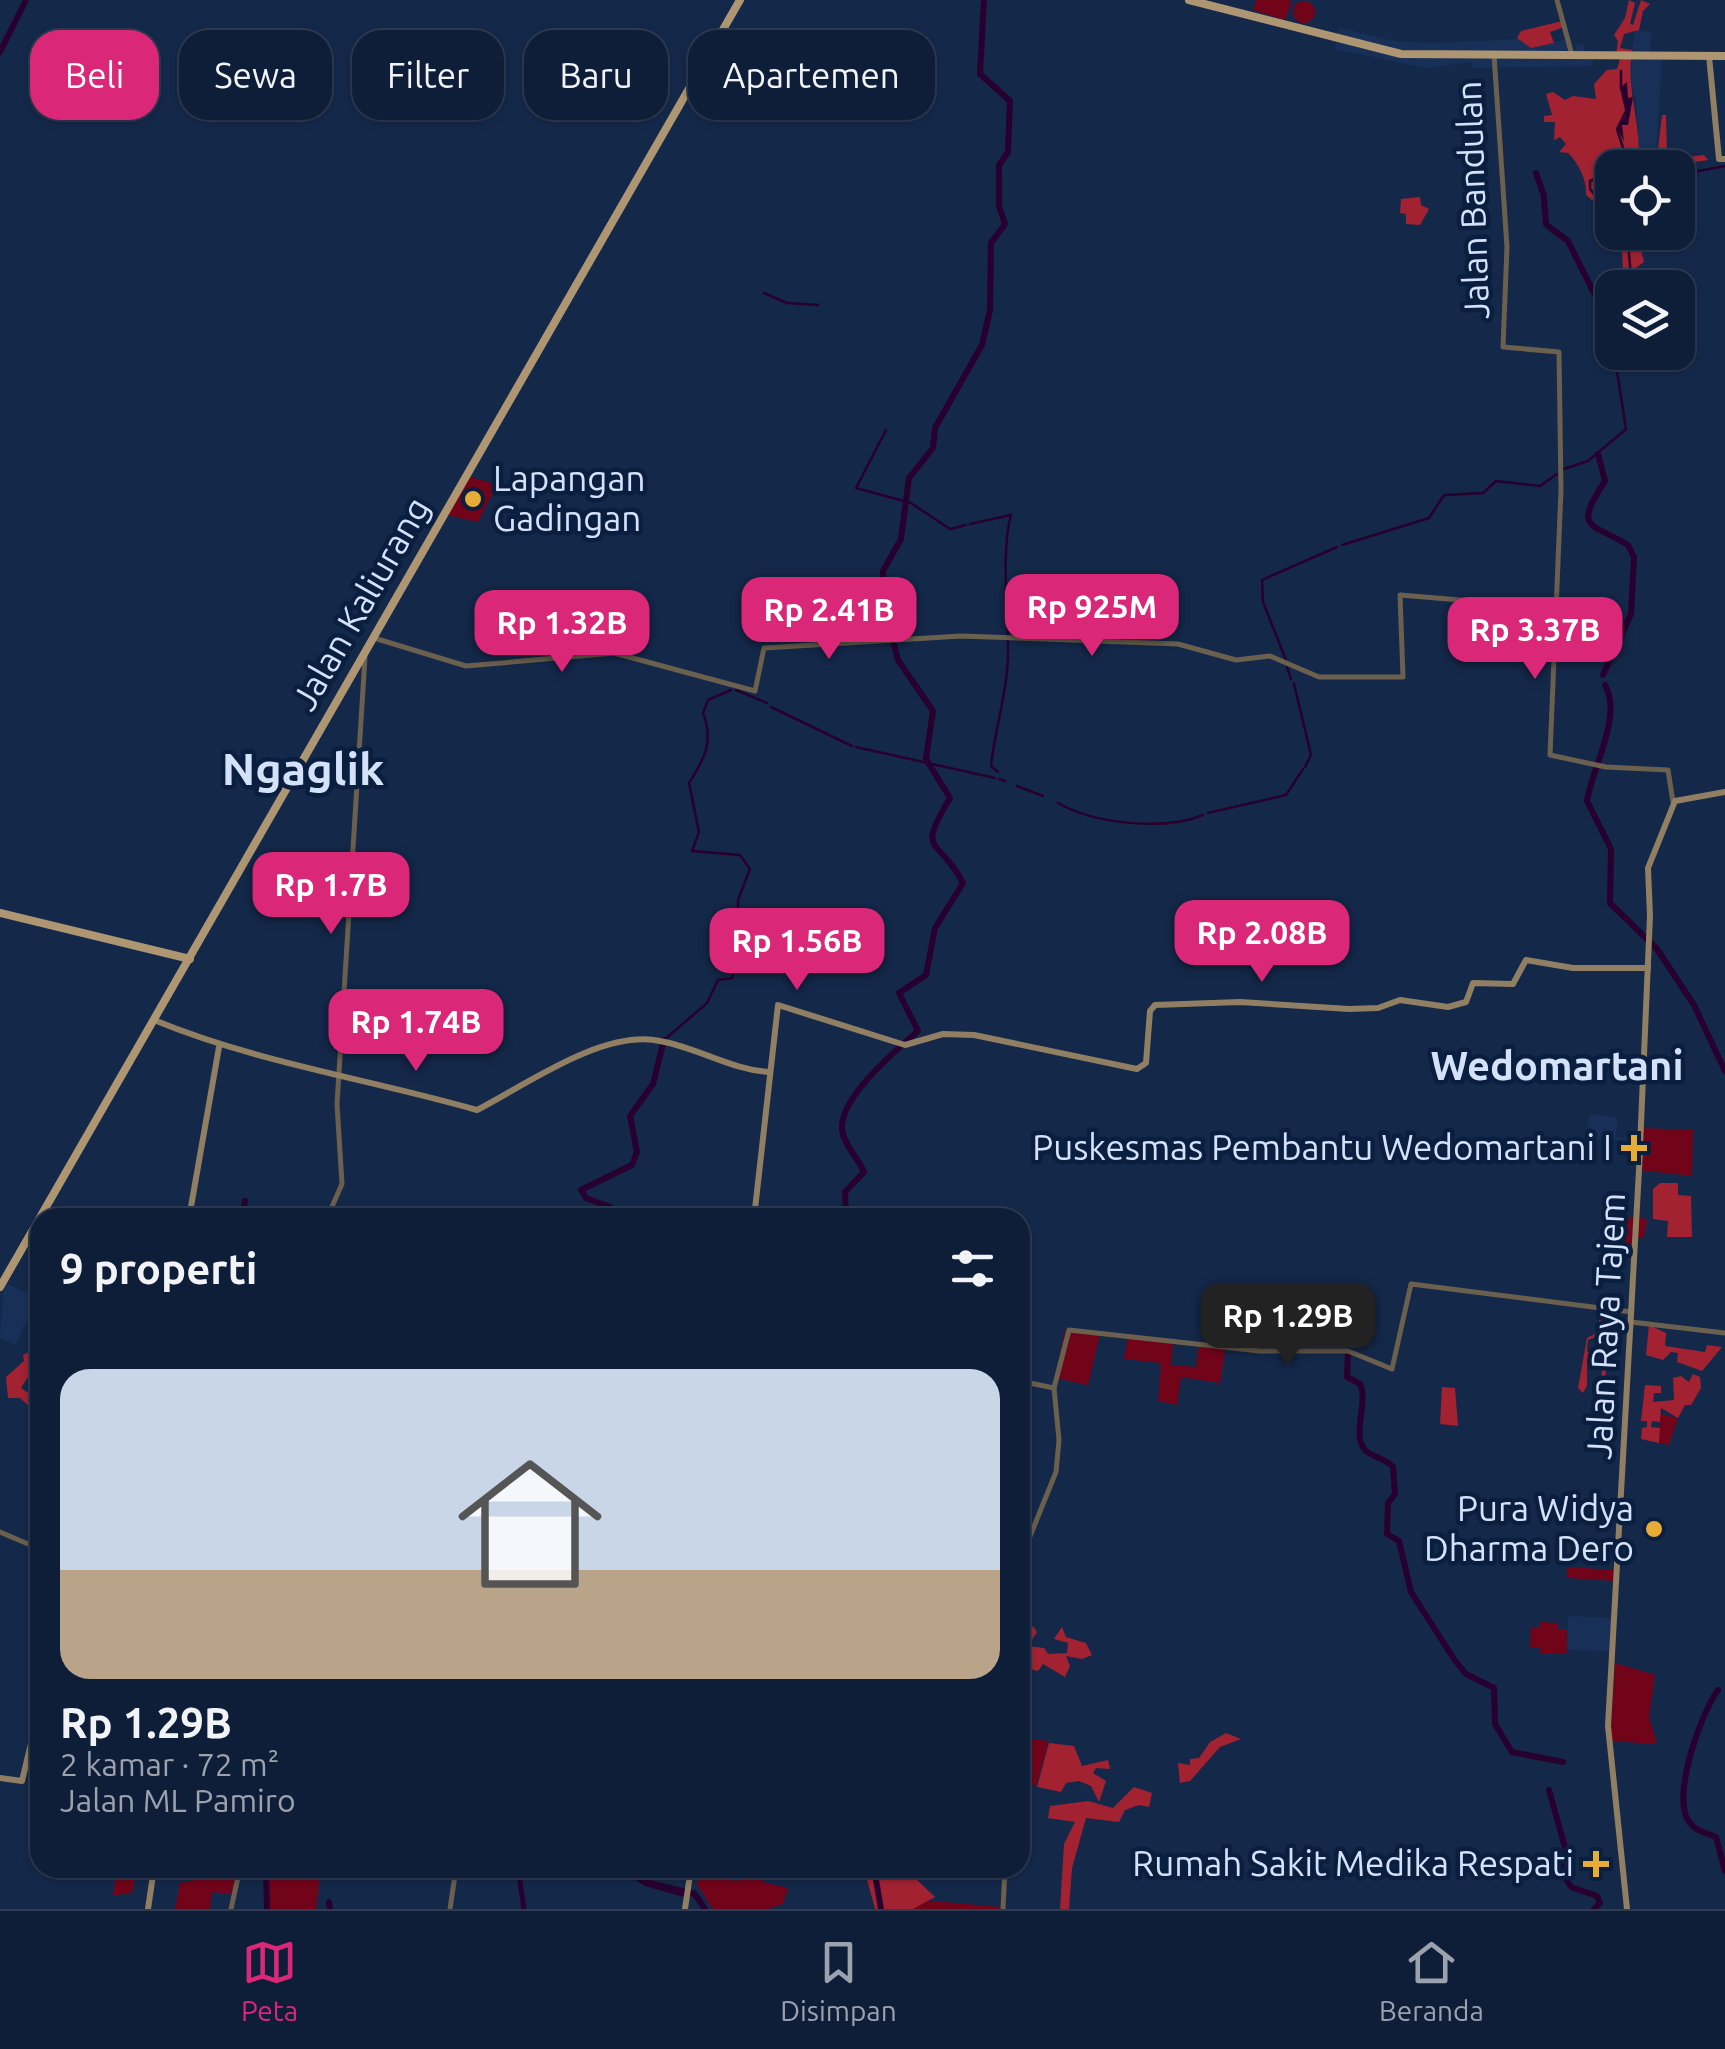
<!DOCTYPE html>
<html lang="id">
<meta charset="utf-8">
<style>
body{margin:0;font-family:Ubuntu,sans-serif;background:#182740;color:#f1f3f6;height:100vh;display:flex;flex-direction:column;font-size:38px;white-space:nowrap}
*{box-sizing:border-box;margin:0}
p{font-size:32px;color:#9ba2ae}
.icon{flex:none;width:55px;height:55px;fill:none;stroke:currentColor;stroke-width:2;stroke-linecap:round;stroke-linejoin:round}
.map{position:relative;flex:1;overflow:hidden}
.side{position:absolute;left:30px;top:1208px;width:1000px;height:670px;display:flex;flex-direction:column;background:#0f1e38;border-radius:30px;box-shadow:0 2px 8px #0004,0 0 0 2px #2f3c53}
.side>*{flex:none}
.guide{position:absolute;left:30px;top:30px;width:1000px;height:90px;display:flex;gap:20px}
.fabs{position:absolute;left:1595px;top:150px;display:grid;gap:20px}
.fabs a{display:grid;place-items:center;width:100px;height:100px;border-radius:20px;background:#0f1e38;box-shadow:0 2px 8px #0004,0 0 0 2px #2f3c53;font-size:50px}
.price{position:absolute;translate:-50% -85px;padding:0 22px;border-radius:20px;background:#db2777;color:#fff;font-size:32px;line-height:65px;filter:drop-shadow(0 2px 5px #0008)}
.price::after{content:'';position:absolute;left:50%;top:60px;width:30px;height:22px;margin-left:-15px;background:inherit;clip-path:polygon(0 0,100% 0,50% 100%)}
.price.selected{background:#222;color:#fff}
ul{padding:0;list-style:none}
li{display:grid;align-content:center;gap:20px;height:530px;padding:0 30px}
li+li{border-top:2px solid #2f3c53}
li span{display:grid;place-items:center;height:310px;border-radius:30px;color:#555}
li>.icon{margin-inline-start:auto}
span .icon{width:180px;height:180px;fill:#fffc;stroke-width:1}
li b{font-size:42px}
h2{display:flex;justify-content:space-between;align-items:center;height:120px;padding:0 30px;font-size:42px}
.tag{padding:0 35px;border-radius:30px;background:#0f1e38;box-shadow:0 2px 8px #0004,0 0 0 2px #2f3c53;font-size:35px;line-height:90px}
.tag.selected{background:#db2777;color:#fff}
.tabs{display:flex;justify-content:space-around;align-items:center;height:140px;border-top:2px solid #2f3c53;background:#0f1e38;font-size:28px;color:#9ba2ae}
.tabs a{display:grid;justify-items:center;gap:5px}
.tabs .selected{color:#db2777}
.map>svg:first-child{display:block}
.built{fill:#183058}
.green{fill:#72041a}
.forest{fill:#a22232}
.water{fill:#270030}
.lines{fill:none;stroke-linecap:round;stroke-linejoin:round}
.stream{stroke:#270030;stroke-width:2.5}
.canal{stroke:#270030;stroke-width:5}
.river{stroke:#270030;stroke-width:6}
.tertiary{stroke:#6b604e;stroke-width:5}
.secondary{stroke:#907f62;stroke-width:6}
.primary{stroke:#ad9671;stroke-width:8}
.poi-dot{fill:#e7ac37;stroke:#0a1e3f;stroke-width:4}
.labels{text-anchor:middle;stroke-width:9;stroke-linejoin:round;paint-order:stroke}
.street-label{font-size:35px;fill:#d4e2f9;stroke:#0a1e3f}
.poi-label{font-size:35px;fill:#d4e2f9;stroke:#0a1e3f;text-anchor:end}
.quarter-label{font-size:40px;font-weight:bold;fill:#d4e2f9;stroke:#0a1e3f}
.district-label{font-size:45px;font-weight:bold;fill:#d4e2f9;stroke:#0a1e3f}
</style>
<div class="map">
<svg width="1725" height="1909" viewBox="0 0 1725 1909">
<rect width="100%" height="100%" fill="#14284a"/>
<g class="built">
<path d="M 1339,28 L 1395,41 L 1434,43 L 1521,39 L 1531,47 L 1569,39 L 1573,55 L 1577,45 L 1584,44 L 1584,55 L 1593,55 L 1593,66 L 1473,68 L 1472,62 L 1426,68 L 1335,49 Z"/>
<path d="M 1635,30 L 1652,32 L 1649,57 L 1662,58 L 1656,155 L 1639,153 L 1636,99 L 1627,76 Z"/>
<path d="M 1590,1114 L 1618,1118 L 1616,1137 L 1639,1141 L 1586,1138 Z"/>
<path d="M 4,1282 L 38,1298 L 15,1345 L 0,1338 Z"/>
<path d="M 1568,1616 L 1613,1618 L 1612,1651 L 1567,1650 Z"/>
</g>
<g class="green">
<path d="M 1256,0 L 1289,0 L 1292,2 L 1285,20 L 1253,10 Z"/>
<circle cx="1304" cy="12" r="11"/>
<path d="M 468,476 L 497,485 L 478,522 L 446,515 Z"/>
<path d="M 1641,1128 L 1693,1130 L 1692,1176 L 1639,1170 Z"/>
<path d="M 1609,1214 L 1647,1219 L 1644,1237 L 1634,1237 L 1633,1256 L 1613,1256 L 1608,1243 Z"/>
<path d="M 1065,1329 L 1100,1334 L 1088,1385 L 1055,1378 Z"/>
<path d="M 1128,1336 L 1173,1340 L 1171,1365 L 1196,1367 L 1199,1343 L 1226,1345 L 1220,1383 L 1181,1377 L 1177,1405 L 1158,1401 L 1161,1363 L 1124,1359 Z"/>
<path d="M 1660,1414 L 1678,1418 L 1669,1445 L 1659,1443 Z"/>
<path d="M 1567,1567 L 1614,1570 L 1615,1581 L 1567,1578 Z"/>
<path d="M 1540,1622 L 1558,1623 L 1558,1629 L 1567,1629 L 1567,1654 L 1540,1653 L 1540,1647 L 1530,1647 L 1531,1627 L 1539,1627 Z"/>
<path d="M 1615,1663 L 1655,1675 L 1649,1717 L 1657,1744 L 1610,1741 Z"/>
<path d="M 1020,1738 L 1049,1741 L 1036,1786 L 1020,1784 Z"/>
<path d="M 117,1868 L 136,1868 L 133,1892 L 113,1896 Z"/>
<path d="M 265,1868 L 310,1868 L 311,1874 L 320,1876 L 316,1909 L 267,1909 Z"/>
<path d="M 740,1868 L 758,1868 L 763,1882 L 788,1888 L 783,1904 L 768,1909 L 713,1909 L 696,1883 L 703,1877 L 738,1881 Z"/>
<path d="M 238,1871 L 231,1894 L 212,1892 L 210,1909 L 175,1909 L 180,1883 Z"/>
<path d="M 922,1900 L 1000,1907 L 1000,1909 L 913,1909 Z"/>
</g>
<g class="forest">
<path d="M 1629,0 L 1635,3 L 1630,24 L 1633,25 L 1641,0 L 1650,4 L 1643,11 L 1639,30 L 1624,34 L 1620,48 L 1632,50 C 1626,86 1639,116 1639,153 L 1645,157 L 1642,167 L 1612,168 L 1612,224 L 1594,220 L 1593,201 L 1586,195 C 1587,180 1579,164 1568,153 L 1559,152 L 1566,144 L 1560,137 L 1554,140 L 1555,122 L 1544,122 L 1544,116 L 1552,115 L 1546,94 L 1553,92 L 1565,100 L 1573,96 L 1596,99 L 1594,84 L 1607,70 L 1617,69 L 1621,56 L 1616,55 L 1618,41 L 1614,35 L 1625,18 Z"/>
<path d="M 1562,21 L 1564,27 L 1550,32 L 1554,43 L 1531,48 L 1517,38 L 1521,31 Z"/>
<path d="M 1662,115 L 1666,115 L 1667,157 L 1677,151 L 1679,158 L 1704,155 L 1708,160 L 1676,165 L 1673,157 L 1665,162 L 1657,158 Z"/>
<path d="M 1420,197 L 1421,205 L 1429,209 L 1420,225 L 1406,224 L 1406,214 L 1400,213 L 1401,199 Z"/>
<path d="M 1620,233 L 1637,233 L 1644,262 L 1634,269 L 1634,287 L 1623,287 C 1623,267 1623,256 1620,233 Z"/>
<path d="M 1660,1183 L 1678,1183 L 1678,1195 L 1691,1196 L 1692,1237 L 1667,1237 L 1668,1221 L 1653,1219 L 1653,1189 Z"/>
<path d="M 1600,1308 L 1610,1310 L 1609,1332 L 1588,1340 L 1587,1352 L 1602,1353 L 1618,1345 L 1618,1356 L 1607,1356 L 1604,1395 L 1600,1395 L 1603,1358 L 1587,1359 L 1587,1386 L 1583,1393 L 1578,1388 L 1587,1338 L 1598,1332 Z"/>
<path d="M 1649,1325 L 1666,1333 L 1665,1346 L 1705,1352 L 1707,1345 L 1722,1347 L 1702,1371 L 1677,1362 L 1678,1353 L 1671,1352 L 1663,1360 L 1646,1355 Z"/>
<path d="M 40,1346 L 40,1358 L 21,1388 L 40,1401 L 40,1416 L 20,1398 L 8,1398 L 6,1377 L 24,1361 L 23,1355 Z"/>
<path d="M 1693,1374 L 1700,1377 L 1701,1388 L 1691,1405 L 1685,1405 L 1678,1418 L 1661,1408 L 1660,1422 L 1652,1421 L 1651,1427 L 1660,1428 L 1659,1443 L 1641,1439 L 1642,1428 L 1647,1427 L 1647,1421 L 1641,1421 L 1645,1385 L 1661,1386 L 1661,1393 L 1654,1393 L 1653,1402 L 1674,1400 L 1673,1378 L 1681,1376 L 1689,1382 Z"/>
<path d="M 1442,1387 L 1455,1388 L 1458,1426 L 1440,1424 Z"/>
<path d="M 1033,1626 L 1037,1632 L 1028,1646 L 1044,1648 L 1048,1654 L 1067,1653 L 1068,1643 L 1054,1639 L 1062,1627 L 1066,1637 L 1086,1643 L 1092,1655 L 1082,1659 L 1066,1656 L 1070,1666 L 1065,1677 L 1043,1664 L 1038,1671 L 1025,1668 L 1020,1639 L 1025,1640 Z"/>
<path d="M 1226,1733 L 1241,1739 L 1220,1747 L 1190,1781 L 1180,1783 L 1178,1763 L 1190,1765 L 1190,1759 L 1199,1758 L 1210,1742 Z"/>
<path d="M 1049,1743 L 1074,1746 L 1082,1766 L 1108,1760 L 1110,1769 L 1096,1768 L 1093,1773 L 1106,1781 L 1099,1802 L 1091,1786 L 1079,1781 L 1066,1783 L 1061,1792 L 1037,1787 Z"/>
<path d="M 1134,1787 L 1152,1793 L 1149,1807 L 1139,1805 L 1125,1810 L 1119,1822 L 1086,1818 L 1072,1868 L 1069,1909 L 1060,1909 L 1064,1844 L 1075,1822 L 1048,1818 L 1050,1806 L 1088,1801 L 1113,1808 Z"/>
<path d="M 864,1868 L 898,1868 L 901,1876 L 913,1876 L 935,1897 L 913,1909 L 875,1909 Z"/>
</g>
<path class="water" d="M 1627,82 L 1628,98 L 1633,97 L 1628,125 L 1622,125 L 1624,142 L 1617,127 L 1626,115 L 1620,88 Z"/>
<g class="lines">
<g class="stream">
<path d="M 1621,89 L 1621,71"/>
<path d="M 1617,168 L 1626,157 L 1617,129 L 1626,111"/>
<path d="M 1605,175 L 1612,171"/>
<path d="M 1678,175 L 1725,166"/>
<path d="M 1603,176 L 1590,181 L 1590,189 L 1612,216"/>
<path d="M 1627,232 L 1632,288"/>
<path d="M 764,293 L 787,303 L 818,305"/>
<path d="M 1612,323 L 1612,348"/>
<path d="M 886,430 L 856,488 L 911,503 L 950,529 L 966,525"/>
<path d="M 1564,469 L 1588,461 L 1626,429 L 1614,352"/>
<path d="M 970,524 L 1011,515 C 1001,550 1008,613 1008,652 C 1008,690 995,728 991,766 L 998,772"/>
<path d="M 1342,545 L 1429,518 L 1444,495 L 1483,493 L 1496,481 L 1540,486 L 1557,474"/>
<path d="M 1286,660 L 1263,602 L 1262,580 L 1337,547"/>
<path d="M 1287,667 L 1291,679"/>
<path d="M 1294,684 L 1311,755 L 1305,767"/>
<path d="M 736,690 L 767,703"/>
<path d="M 771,707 L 852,746"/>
<path d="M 856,747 L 995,778"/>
<path d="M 999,779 L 1005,781"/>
<path d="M 1017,786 L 1043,796"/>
<path d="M 1058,803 C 1094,824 1165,831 1203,815"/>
<path d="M 1208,813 L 1286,795 L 1303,769"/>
<path d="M 664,1040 L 707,1003 L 718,980 L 732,978 L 738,956 L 738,900 L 750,869 L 740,855 L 692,851 L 699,832 L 689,783 C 705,758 714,741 703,713 L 708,700 L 731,690"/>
<path d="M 618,1868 L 646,1885 L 685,1896"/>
</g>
<path class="canal" d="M 518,1868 L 524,1909"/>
<g class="river">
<path d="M 0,52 L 26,0"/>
<path d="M 1536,173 L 1544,196"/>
<path d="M 1544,199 L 1546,224 L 1553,230"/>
<path d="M 1556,232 L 1568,241 L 1610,325"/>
<path d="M 1598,454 L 1605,481 C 1573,530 1590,522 1628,545 L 1634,557 L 1631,614 L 1603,675"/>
<path d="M 1605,685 C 1623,716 1592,768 1587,801 L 1611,849 L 1610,903 L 1657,949 L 1694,1005 L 1725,1071"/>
<path d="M 241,1218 L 245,1201"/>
<path d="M 612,1218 L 610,1207 L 586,1198 L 581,1190 L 632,1165 L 637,1152 L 630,1116 L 653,1084 L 664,1040"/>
<path d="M 846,1218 L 845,1192 L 864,1172 C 858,1158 844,1145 842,1130 C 839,1098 895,1051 918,1031 L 899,993 L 926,975 L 935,928 L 963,883 C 939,836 915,856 950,798 L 926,759 L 933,711 L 898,660 L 884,605 L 883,571 L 901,539 L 909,478 L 933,448 L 935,428 L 982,345 L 990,310 L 991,243 L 1005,224 L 999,206 L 999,165 L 1008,152 L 1010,101 L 980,74 L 984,0"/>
<path d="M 1348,1353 L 1347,1377 L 1360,1384 C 1369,1402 1351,1435 1365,1450 C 1373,1458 1386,1458 1393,1467 L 1395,1494 L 1388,1503 L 1387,1534 L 1399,1541 L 1411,1592 L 1454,1659 L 1466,1674 L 1494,1688 L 1495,1724 L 1512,1752 L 1563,1762"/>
<path d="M 1718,1690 C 1701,1713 1671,1796 1689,1822 C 1696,1831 1706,1833 1716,1837 L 1725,1871"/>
<path d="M 1549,1790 L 1566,1851 L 1560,1869 L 1571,1887 L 1597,1896 L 1600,1903 L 1594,1909"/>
<path d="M 266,1868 L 267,1909"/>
<path d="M 626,1868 L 645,1882 L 695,1894 L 705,1909"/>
<path d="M 874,1868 L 881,1909"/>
<path d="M 329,1902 L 330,1909"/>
</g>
<g class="tertiary">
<path d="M 1557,0 L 1572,55"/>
<path d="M 1494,55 L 1507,247 L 1503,347 L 1559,352 L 1561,490 L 1550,755 L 1606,767 L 1668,770 L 1673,802"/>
<path d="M 374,638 L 466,666 L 614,653 L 755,691 L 764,648 L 961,636 L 1178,644 L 1236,660 L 1270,656 L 1319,677 L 1403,677 L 1400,595 L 1555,608"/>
<path d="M 327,1218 L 342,1184 L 337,1104 L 365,657"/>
<path d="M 1631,1322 L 1725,1333"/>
<path d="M 1020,1381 L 1054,1388"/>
<path d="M 0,1532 L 40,1549"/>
<path d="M 1020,1561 L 1056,1472 L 1059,1440 L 1054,1388 L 1069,1330 L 1260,1351 L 1348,1351 L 1392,1369 L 1411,1284 L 1632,1312"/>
<path d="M 231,1909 L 240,1868"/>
<path d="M 450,1909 L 456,1868"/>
<path d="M 1003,1909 L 1005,1868"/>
</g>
<g class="secondary">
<path d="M 1709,56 L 1719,159 L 1725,159"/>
<path d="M 154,1020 C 258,1063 369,1079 477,1110 C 526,1085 603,1029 660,1041 C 699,1048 731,1070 770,1072"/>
<path d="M 189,1218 L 219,1047"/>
<path d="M 754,1218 L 778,1005 L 905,1045 L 943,1034 L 974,1035 L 1137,1069 L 1146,1063 L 1150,1011 L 1155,1005 L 1240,1002 L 1349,1009 L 1378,1008 L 1400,1000 L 1448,1007 L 1466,1002 L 1473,983 L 1513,984 L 1526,960 L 1573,968 L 1648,968"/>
<path d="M 0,1778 L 22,1781 L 34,1731 L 40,1733"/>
<path d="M 148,1909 L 154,1868"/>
<path d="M 685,1909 L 691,1868"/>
<path d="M 1627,1909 L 1608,1726 L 1639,1170 L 1650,916 L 1648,868 L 1675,801 L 1725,792"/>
</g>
<g class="primary">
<path d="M 1189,0 L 1401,54 L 1725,56"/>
<path d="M 0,913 L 190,959"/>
<path d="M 0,1287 L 740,0"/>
</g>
</g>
<g class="poi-dot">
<circle cx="473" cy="499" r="10"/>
<path d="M1629 1133h10v10h10v10h-10v10h-10v-10h-10v-10h10z"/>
<circle cx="1654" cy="1529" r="10"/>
<path d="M1591 1849h10v10h10v10h-10v10h-10v-10h-10v-10h10z"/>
</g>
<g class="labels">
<g class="street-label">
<text transform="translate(1473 200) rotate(-92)" y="12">Jalan Bandulan</text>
<text transform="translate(361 604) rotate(-60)" y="12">Jalan Kaliurang</text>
<text transform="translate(1606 1326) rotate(-87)" y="12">Jalan Raya Tajem</text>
</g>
<g class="poi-label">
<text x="493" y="491" text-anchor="start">Lapangan<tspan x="493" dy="40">Gadingan</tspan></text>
<text x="1612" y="1160">Puskesmas Pembantu Wedomartani I</text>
<text x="1634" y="1521">Pura Widya<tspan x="1634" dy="40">Dharma Dero</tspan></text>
<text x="1574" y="1876">Rumah Sakit Medika Respati</text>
</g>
<g class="quarter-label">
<text x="1557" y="1080">Wedomartani</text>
</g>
<g class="district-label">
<text x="303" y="785">Ngaglik</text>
</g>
</g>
</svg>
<div class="fabs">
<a><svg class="icon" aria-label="locate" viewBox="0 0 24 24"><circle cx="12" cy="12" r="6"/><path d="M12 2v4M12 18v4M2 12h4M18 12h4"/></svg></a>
<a><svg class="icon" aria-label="layers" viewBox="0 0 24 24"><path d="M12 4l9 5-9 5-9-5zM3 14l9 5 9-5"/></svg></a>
</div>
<b class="price" style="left:1092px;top:659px">Rp 925M</b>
<b class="price" style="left:829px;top:662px">Rp 2.41B</b>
<b class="price" style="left:562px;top:675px">Rp 1.32B</b>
<b class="price" style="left:1535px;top:682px">Rp 3.37B</b>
<b class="price" style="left:331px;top:937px">Rp 1.7B</b>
<b class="price" style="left:1262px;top:985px">Rp 2.08B</b>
<b class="price" style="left:797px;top:993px">Rp 1.56B</b>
<b class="price" style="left:416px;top:1074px">Rp 1.74B</b>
<b class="price selected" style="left:1288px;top:1368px">Rp 1.29B</b>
<div class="guide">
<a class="tag selected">Beli</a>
<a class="tag">Sewa</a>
<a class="tag">Filter</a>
<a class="tag">Baru</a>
<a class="tag">Apartemen</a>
</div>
<section class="side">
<h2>9 properti<svg class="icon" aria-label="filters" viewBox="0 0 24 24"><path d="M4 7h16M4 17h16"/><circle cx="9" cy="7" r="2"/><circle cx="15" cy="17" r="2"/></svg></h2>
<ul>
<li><span style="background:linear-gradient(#c9d6e8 65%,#b9a48a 0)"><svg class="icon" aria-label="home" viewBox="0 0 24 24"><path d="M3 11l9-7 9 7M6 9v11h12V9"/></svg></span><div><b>Rp 1.29B</b><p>2 kamar · 72 m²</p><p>Jalan ML Pamiro</p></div></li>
</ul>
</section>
</div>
<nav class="tabs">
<a class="selected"><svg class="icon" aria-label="map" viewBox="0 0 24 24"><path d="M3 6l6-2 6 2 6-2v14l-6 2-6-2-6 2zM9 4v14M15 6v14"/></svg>Peta</a>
<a><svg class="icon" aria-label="saved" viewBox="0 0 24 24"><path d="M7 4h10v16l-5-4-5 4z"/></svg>Disimpan</a>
<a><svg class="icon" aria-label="home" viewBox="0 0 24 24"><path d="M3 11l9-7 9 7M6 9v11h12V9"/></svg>Beranda</a>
</nav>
